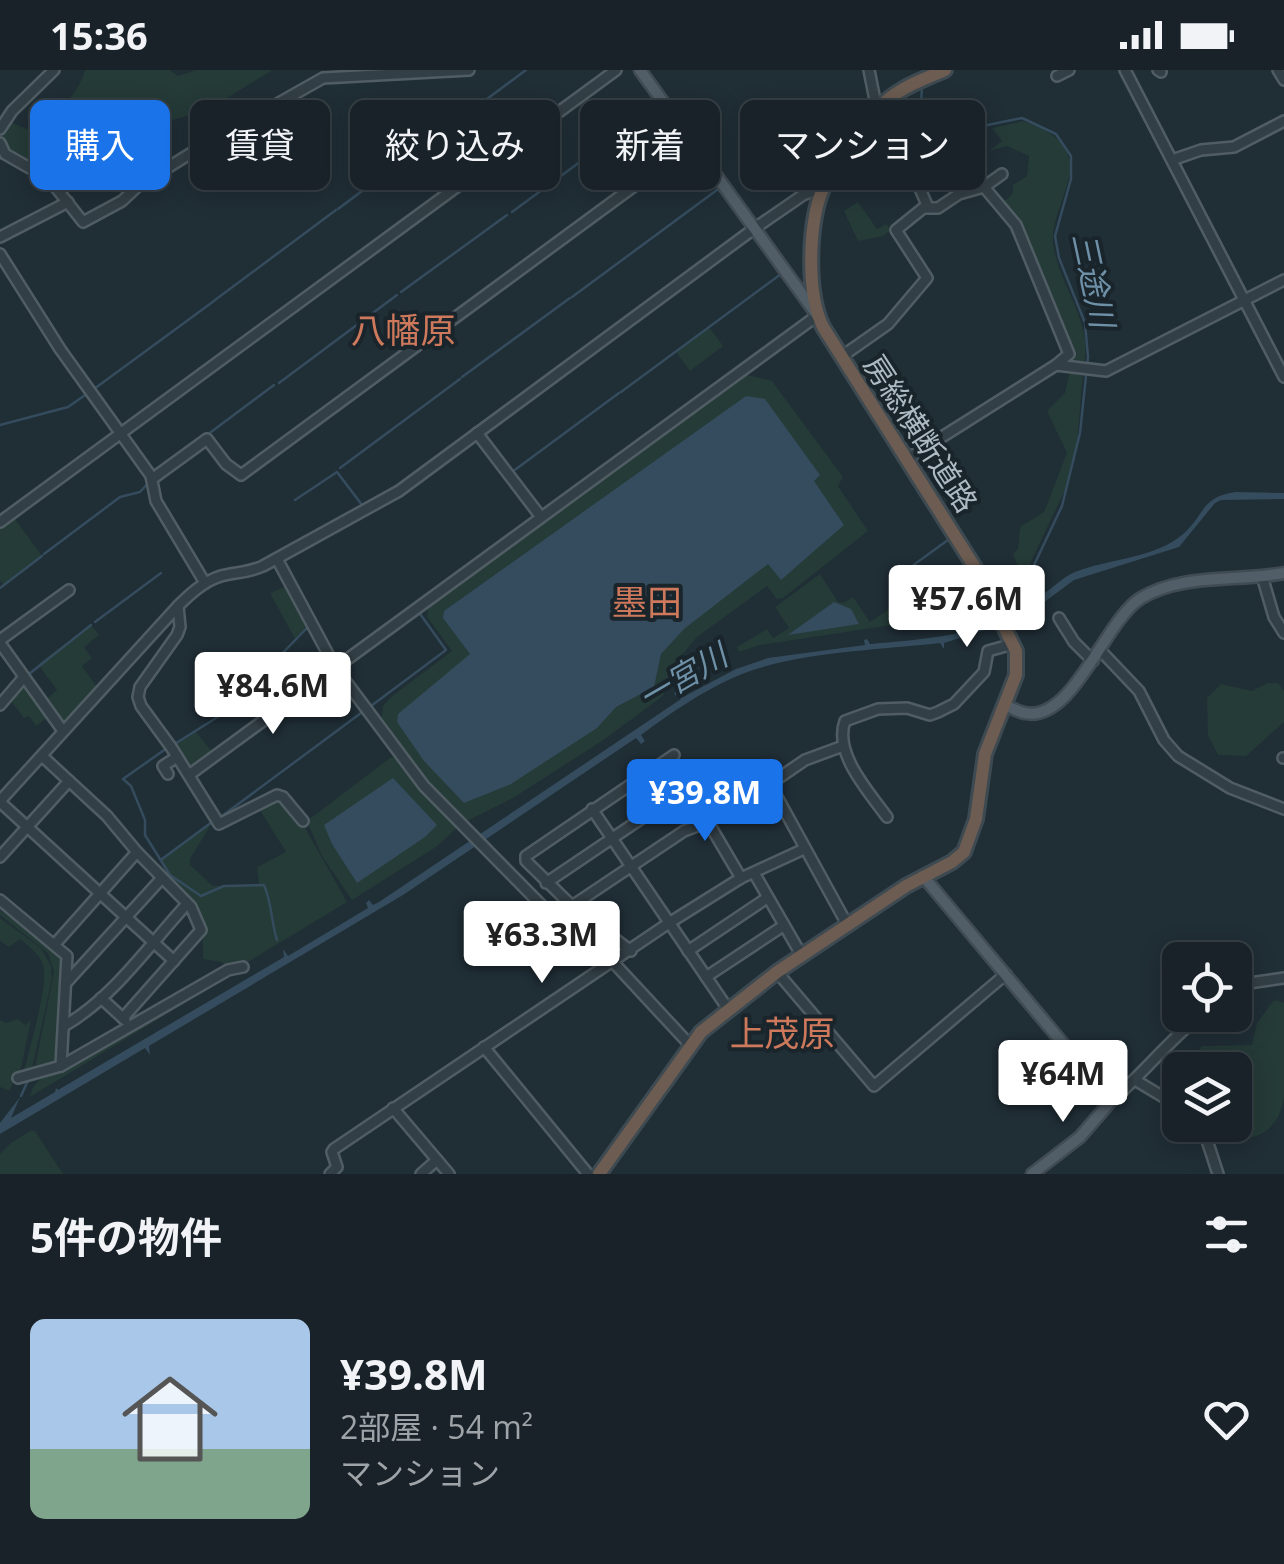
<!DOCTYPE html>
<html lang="ja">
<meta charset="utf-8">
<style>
body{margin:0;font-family:"Open Sans","Noto Sans JP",sans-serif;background:#252f34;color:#f1f3f6;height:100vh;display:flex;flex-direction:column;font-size:38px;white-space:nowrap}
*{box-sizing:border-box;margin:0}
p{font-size:32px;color:#9fa4a8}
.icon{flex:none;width:55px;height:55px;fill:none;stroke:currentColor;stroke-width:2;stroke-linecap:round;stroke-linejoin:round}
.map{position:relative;height:1104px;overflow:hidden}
.side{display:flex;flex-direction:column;background:#182228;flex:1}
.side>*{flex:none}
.hud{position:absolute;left:30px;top:30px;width:1225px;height:90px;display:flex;gap:20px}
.tools{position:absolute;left:1162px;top:872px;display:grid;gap:20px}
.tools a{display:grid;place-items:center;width:90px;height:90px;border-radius:15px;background:#182228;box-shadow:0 5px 25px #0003,0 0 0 2px #363f45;font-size:50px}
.price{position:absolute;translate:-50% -85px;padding:0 22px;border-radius:10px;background:#fff;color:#222;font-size:32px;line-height:65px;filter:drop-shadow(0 2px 5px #0008)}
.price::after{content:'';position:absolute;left:50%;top:60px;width:30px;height:22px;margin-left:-15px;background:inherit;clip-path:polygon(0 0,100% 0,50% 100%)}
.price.active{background:#1a73e8;color:#fff}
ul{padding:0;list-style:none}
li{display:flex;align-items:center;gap:30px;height:250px;padding:0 30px}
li+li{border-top:2px solid #363f45}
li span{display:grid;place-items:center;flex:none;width:280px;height:200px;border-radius:15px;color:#555}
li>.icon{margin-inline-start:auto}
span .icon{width:120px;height:120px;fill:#fffc;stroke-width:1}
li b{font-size:42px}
h2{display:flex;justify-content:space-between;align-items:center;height:120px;padding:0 30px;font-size:42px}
.pill{padding:0 35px;border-radius:15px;background:#182228;box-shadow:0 5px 25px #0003,0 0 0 2px #363f45;font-size:35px;line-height:90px}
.pill.active{background:#1a73e8;color:#fff}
.status{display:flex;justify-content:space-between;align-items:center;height:70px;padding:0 50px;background:#182228;direction:ltr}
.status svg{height:28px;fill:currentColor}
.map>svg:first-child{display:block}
.green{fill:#253b37}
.water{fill:#344c5d}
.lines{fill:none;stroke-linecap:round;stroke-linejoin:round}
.stream{stroke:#344c5d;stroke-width:2.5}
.minor-casing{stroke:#515d64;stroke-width:14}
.major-casing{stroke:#404b53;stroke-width:15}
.highway-casing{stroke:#3e4a51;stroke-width:18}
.minor{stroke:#333f46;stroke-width:9}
.major{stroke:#515e67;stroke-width:10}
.highway{stroke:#6c5c51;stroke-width:12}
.labels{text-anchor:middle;stroke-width:8;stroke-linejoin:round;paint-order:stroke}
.street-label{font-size:30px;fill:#aebac3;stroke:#19242b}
.water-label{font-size:32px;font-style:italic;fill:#6f91a7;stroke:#19242b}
.quarter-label{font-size:35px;fill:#cf795c;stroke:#19242b}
</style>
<div class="status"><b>15:36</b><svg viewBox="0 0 49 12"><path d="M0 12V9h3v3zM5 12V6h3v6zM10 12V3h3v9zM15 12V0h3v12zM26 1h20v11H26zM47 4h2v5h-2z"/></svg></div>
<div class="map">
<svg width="1284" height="1104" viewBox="0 0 1284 1104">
<rect width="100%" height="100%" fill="#202e36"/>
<g class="green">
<path d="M 85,0 L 170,0 L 178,6 L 196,0 L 273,0 L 209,39 L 170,51 L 147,50 L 51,96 L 50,104 L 20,91 L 3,79 L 0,66 L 6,50 L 31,61 C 53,46 78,27 85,0 Z"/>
<path d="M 1023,51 C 1042,58 1063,66 1069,88 C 1076,115 1047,149 1054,179 C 1062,220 1095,255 1083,298 L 1061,295 L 1069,287 L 1041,220 L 998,138 L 1013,123 L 1013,115 L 1027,106 L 1029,86 L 1007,76 L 989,81 L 1002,71 L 992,58 Z"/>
<path d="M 858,132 L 877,159 L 886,154 L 891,160 L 883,166 L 858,171 L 844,141 Z"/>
<path d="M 709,257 L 723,276 L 690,301 L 676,282 Z"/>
<path d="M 1070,301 L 1083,303 L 1077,373 L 1066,418 L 1005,546 L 999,535 L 1009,527 L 1020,502 L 1013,484 L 1018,479 L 1020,457 L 1044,442 L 1067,383 L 1047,341 L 1065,323 Z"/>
<path d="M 739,303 L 772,311 L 843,407 L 838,416 L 868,461 L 783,528 L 777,529 L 767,516 L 697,567 L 676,592 L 663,626 L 602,671 L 513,728 L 463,753 L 410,696 L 381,654 L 383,636 L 392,626 L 452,581 L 427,547 L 429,530 Z"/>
<path d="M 12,445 L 42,486 L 4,515 L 0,511 L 0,454 Z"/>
<path d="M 820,504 L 838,532 L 843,533 L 853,527 L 870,552 L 903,530 L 919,551 L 760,575 L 739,582 L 737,577 L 767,559 L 773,568 L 789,558 L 775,537 Z"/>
<path d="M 287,516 L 309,556 L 295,569 L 270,523 Z"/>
<path d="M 91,555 L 99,565 L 84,577 L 92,588 L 82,596 L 97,617 L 63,656 L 44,631 L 57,620 L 38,594 Z"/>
<path d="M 24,609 L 49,646 L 36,656 L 29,646 L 24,648 L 8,627 Z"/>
<path d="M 1268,613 L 1278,613 L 1284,621 L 1284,652 L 1246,686 L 1218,685 L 1208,665 L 1207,628 L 1221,614 L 1252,621 Z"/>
<path d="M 195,661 L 214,684 L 191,702 L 173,675 Z"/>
<path d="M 396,687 L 415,712 L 459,756 L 436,777 L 352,830 L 322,786 L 307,751 L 390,688 Z"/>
<path d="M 279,726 L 303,754 L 347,832 L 243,895 L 227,899 L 222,892 L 203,889 L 203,861 L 158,801 L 163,797 L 162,789 L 213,751 L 190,789 L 190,795 L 213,816 L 259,814 L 257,797 L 286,782 L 258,737 Z"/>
<path d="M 0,840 L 65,886 L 58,994 L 34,1002 L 54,902 L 48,883 L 0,845 Z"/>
<path d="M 0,848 L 41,878 L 51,896 L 52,909 L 31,1003 L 21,1005 L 26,994 C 31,970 50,912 42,892 C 37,882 28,876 20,869 L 9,877 L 0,871 Z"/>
<path d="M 236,902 L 30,1027 L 33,1017 L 45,1004 L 227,903 Z"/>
<path d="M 1274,930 L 1284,933 C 1284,963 1284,998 1284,1028 C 1277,1071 1239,1078 1207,1055 L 1235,1055 L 1235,1000 L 1189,1000 L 1202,976 L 1252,975 L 1257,953 Z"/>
<path d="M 18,949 L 25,955 L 31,950 L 21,998 L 9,1021 L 0,1017 L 0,950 L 6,953 Z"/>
<path d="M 30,1061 L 35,1061 L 63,1104 L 0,1104 L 0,1084 L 11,1073 Z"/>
</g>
<g class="water">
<path d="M 746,326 L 765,329 L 820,405 L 814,411 L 844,455 L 781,510 L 768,494 L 684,559 L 661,584 L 654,617 L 616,637 L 597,658 L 511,714 L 464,733 L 424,691 L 397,652 L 398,644 L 470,584 L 443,548 L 444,541 Z"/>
<path d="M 1236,422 L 1284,423 L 1284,429 L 1221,430 L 1215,433 L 1179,477 L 1074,510 L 1023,548 L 944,573 L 944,579 L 940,573 C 880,580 814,581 756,599 C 714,613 676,639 641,665 L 645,671 L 641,674 L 636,668 L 403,825 L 149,976 L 150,985 L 145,978 L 0,1064 L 0,1053 L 20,1027 L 11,1048 L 55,1022 L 56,1018 L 58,1020 L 284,887 L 283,879 L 288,886 L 368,838 L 366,833 L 369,830 L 373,835 L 379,832 L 681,629 L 674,624 L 676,621 L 685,626 L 736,599 L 768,588 L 865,575 L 864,570 L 867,569 L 870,574 C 903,571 980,566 1005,546 C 1014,538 1018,520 1023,509 L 1031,513 L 1029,526 L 1037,528 C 1050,521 1061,508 1075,502 C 1108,489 1149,489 1178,468 C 1205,449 1198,427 1236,422 Z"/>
<path d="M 834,532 L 851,539 L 859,554 L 788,565 Z"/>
<path d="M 393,708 L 437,755 L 425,767 L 357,813 L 332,774 L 324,755 Z"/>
</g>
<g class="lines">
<g class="stream">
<path d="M 922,16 L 921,37 L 927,47 L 942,58 L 973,58 L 1022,48 L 1056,64 L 1071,86 L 1071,109 L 1055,166 L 1059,188 L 1085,253 L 1088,287 L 1080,363 L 1062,436 L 1026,512"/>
<path d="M 448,58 L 526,0"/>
<path d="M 338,139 L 446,58"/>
<path d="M 512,142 L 660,33"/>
<path d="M 401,222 L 507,145"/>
<path d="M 572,227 L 721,117"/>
<path d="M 215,230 L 336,140"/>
<path d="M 462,307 L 570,228"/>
<path d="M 279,313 L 397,225"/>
<path d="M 94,319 L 214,231"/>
<path d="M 621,322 L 781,204"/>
<path d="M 0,355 L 68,337 L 88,323"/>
<path d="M 207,365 L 274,315"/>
<path d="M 340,398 L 460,309"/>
<path d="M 512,402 L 619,323"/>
<path d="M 295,430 L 337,402 L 362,435"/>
<path d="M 44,484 L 120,427 L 140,422 L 150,411"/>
<path d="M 893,510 L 952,467"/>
<path d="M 0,518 L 42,486"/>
<path d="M 95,552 L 161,503"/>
<path d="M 29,604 L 91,555"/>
<path d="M 371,636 L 446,580 L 418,541"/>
<path d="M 173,675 L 224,643 L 308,557"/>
<path d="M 167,678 L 123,709 L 131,716 L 145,750 L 145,765 L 170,805 L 201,826 L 224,816 L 264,815 C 272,833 271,852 277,870"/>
<path d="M 218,749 L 361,643"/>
<path d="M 162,789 L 212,752"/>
<path d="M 21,1026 L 30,1006"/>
</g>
<g class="minor-casing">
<g id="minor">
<path d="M 1125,0 L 1284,307"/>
<path d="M 1158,0 L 1161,2"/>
<path d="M 1278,0 L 1284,10"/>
<path d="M 1057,6 L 1069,0"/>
<path d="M 0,59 L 12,41 L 54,0"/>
<path d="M 0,73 L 5,84 L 49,109 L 83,152 L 122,131 L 138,116 L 201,77 L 323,8 L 469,0"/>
<path d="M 1172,90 L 1201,80 L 1234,77 L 1284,51"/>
<path d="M 984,117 L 1002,104"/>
<path d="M 926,138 L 938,138 L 959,124 L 984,117 L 1016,155 L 1069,284 L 1056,295"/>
<path d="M 0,167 L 68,132"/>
<path d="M 0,184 L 60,279 L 151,406 L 156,431 L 205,513"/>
<path d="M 841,287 L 888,254 L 927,208 L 896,160 L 927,135 L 909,93 L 875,30 L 869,0"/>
<path d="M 477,363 L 541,447"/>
<path d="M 907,389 L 1056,295 L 1106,301 L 1284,210"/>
<path d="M 152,409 L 207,369 L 226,394 L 241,405 L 694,72"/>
<path d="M 0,452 L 616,0"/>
<path d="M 277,489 L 335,597 L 424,716 L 554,848 L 613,892 L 690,975"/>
<path d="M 1262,506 L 1274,547 L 1284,563"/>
<path d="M 178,536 L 180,557 L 177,565 L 140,617 L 138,627 L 141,636 L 171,677 L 219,754 L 277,725 L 283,727 L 303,751"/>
<path d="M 1059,548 L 1074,572 L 1093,591"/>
<path d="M 0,570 L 69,520"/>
<path d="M 0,573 L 63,661"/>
<path d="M 1099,579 L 1139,621 L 1164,670 L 1178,686 L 1230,718 L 1284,739"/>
<path d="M 0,635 L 24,607"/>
<path d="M 42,686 L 107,746 L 137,782 L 191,837 L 201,860 L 123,948"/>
<path d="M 1283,688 L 1284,688"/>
<path d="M 168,704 L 163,696 L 177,687"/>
<path d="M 189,705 L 818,245"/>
<path d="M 770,714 L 848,856"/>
<path d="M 0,731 L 178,536 C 190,524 204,511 221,506 C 235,502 248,503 263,496 L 399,421 L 755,158 L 803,125 L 824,116"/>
<path d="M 0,732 L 174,891"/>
<path d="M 592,739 L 728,939"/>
<path d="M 887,747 C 869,722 833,683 845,651 L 878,639 L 907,638 L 930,645 L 938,642 L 954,634 L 984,602 L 988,581 L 1013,574"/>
<path d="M 708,752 L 741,808"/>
<path d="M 0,787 L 69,711"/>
<path d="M 754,803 L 802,886"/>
<path d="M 546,813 L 663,734 L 645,705"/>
<path d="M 0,830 L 67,886 L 61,996"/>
<path d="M 554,848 L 684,761 L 708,752 L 732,732 L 770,714 L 805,690 L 843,676"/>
<path d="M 55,874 L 137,782"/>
<path d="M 631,881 L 572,836 L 526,791 L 526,786 L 674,685"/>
<path d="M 688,881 L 767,828"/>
<path d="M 777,902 L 874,1016 L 1006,904"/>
<path d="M 706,907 L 783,856"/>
<path d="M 66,913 L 162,808"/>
<path d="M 1235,918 L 1242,914 L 1284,908"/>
<path d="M 101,928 L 125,950"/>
<path d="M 64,956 C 113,928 149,875 187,834"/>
<path d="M 484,977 L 588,1104"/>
<path d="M 18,1008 L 61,996 L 228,900 L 243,897"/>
<path d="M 1135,1010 L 1180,1037"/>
<path d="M 1111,1031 C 1143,1004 1168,971 1201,945"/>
<path d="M 393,1038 L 449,1104"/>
<path d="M 1202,1055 L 1218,1104"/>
<path d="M 330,1104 L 337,1097 L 332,1082 L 334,1079 L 669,853 L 741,808 L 804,779"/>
<path d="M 421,1104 L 437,1090"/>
</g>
</g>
<g class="major-casing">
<g id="major">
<path d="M 640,0 L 817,245"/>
<path d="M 1004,635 C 1011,637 1018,642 1025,643 C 1073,653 1105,550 1141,528 C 1183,503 1237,512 1284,503"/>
<path d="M 923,806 L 1111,1031 L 1080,1067 L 1032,1104"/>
</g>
</g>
<g class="highway-casing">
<path id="highway" d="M 599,1104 L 701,962 L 777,902 L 906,816 L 952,792 L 964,782 L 976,749 L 985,684 L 1016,605 L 1016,581 L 974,496 L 823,257 C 806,222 808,149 825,114 C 838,89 869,45 890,28 C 906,15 927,8 945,0"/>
</g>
<use href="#minor" class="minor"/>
<use href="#major" class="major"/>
<use href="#highway" class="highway"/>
</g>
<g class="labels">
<g class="street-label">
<text transform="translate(920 364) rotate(57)" y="10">房総横断道路</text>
</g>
<g class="water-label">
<text transform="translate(1093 210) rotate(78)" y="11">三途川</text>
<text transform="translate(683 607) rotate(-30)" y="11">一宮川</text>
</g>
<g class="quarter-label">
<text x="403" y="273">八幡原</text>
<text x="647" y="545">墨田</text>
<text x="782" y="976">上茂原</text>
</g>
</g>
</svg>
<div class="tools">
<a><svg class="icon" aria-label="locate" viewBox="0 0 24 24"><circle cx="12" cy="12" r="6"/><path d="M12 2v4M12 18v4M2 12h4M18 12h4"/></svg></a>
<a><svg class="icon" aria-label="layers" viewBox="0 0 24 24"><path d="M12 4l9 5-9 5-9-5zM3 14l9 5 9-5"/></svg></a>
</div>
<b class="price" style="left:967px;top:580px">¥57.6M</b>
<b class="price" style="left:273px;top:667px">¥84.6M</b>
<b class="price active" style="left:705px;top:774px">¥39.8M</b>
<b class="price" style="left:542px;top:916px">¥63.3M</b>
<b class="price" style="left:1063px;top:1055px">¥64M</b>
<div class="hud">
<a class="pill active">購入</a>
<a class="pill">賃貸</a>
<a class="pill">絞り込み</a>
<a class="pill">新着</a>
<a class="pill">マンション</a>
</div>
</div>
<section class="side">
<h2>5件の物件<svg class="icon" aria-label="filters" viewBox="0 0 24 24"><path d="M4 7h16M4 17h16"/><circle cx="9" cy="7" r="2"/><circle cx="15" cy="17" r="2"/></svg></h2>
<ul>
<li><span style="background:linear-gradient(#a9c7e8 65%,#7fa58c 0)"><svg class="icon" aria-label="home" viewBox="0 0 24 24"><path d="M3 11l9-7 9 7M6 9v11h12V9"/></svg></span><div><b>¥39.8M</b><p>2部屋 · 54 m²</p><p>マンション</p></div><svg class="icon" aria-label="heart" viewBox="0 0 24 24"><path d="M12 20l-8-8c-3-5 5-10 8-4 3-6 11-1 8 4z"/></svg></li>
</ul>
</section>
